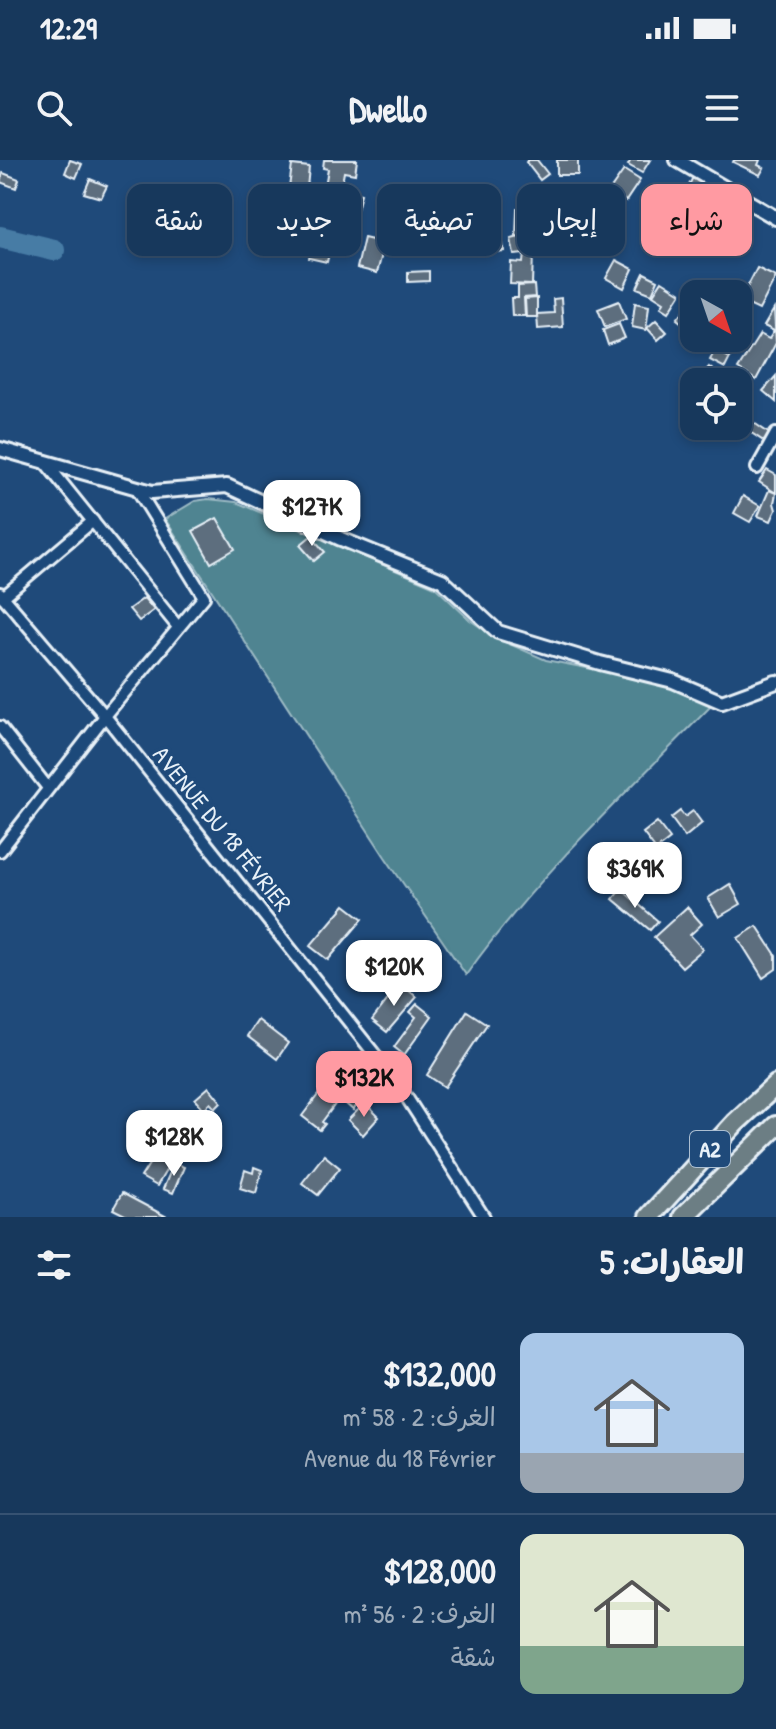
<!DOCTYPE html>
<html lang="ar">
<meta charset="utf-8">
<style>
body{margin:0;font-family:"Patrick Hand","Playpen Sans Arabic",sans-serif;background:#203f62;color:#f1f3f6;direction:rtl;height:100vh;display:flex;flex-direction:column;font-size:30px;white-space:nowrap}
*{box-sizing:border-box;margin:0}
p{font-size:26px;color:#9eacbb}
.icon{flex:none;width:44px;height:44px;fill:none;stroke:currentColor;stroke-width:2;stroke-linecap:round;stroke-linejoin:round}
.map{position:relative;height:1057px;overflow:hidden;direction:ltr}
.drawer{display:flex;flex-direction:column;background:#17385c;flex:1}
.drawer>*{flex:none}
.top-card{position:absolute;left:24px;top:24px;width:728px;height:72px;direction:rtl;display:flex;gap:16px}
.needle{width:52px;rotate:140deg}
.buttons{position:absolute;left:680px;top:120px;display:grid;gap:16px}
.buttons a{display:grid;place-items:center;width:72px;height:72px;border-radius:16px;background:#17385c;box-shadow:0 4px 12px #0003,0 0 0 2px #365272;font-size:40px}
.price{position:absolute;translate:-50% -68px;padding:0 18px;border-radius:16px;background:#fff;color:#222;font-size:26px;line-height:52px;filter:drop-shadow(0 2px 4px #0008)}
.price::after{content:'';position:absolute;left:50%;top:48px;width:24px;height:18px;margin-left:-12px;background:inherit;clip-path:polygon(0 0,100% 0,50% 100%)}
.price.active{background:#ff9aa2;color:#111}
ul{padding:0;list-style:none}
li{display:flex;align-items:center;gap:24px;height:200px;padding:0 32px}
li+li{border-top:2px solid #365272}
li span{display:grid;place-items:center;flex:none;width:224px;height:160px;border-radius:16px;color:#555}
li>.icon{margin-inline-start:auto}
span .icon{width:96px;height:96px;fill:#fffc;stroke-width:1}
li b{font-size:34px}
h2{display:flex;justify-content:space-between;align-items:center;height:96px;padding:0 32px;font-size:34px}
.tag{padding:0 28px;border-radius:16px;background:#17385c;box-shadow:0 4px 12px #0003,0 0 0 2px #365272;font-size:28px;line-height:72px}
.tag.active{background:#ff9aa2;color:#111}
.status{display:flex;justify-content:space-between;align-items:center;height:56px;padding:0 40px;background:#17385c;direction:ltr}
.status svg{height:22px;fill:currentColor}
header{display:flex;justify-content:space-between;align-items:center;height:104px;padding:0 32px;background:#17385c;font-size:36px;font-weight:800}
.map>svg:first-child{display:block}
.green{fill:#4f8491;stroke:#9cbac4;stroke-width:2}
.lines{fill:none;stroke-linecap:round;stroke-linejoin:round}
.river{stroke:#477ba5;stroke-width:22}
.building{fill:#5d6e7e;stroke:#e8f1f8;stroke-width:2}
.minor-casing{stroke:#e8f1f8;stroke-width:16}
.tertiary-casing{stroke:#e8f1f8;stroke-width:18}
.motorway-casing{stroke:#e8f1f8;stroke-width:24}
.minor{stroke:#1f4a7a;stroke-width:10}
.tertiary{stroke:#1f4a7a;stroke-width:12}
.motorway{stroke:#6c7e84;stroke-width:18}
.labels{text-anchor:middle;stroke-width:7;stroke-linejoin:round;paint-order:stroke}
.shield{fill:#1f4a7a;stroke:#acbfd2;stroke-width:2}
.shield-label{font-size:22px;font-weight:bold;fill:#e8f1f8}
.street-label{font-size:24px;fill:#e8f1f8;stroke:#1f4a7a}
</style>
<div class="status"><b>12:29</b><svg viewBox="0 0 49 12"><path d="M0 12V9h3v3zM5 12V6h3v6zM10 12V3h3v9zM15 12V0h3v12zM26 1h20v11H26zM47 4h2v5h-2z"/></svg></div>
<header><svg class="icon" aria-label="menu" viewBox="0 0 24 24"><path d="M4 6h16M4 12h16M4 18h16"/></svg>Dwello<svg class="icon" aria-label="search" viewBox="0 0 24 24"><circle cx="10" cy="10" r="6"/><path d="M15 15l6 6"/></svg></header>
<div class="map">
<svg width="776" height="1057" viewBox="0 0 776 1057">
<rect width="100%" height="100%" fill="#1f4a7a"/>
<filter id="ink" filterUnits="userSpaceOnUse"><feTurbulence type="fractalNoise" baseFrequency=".0125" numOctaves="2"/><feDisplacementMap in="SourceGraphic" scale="16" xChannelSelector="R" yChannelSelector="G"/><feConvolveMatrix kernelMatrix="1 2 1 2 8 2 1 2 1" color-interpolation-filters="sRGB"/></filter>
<g filter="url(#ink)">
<path class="green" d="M 208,339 L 236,342 L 435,427 L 470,460 L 498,479 L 546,500 L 658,522 L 708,541 L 710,547 C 626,633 536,717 466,815 L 385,697 L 165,359 L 195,341 Z"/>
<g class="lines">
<path class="river" d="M 0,77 L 54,90"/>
</g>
<g class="building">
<path d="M 70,0 L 82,4 L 76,18 L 65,13 Z"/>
<path d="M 324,0 L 357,0 L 355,14 L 344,12 L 342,23 L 347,24 L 346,30 L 325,26 L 328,9 L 323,8 Z"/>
<path d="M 528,0 L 537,0 L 548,14 L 540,20 L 526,2 Z"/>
<rect x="557" y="0" width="21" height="15"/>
<path d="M 631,0 L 650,0 L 642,13 L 628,5 Z"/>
<path d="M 734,0 L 760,0 L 758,5 L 764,8 L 760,15 L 733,2 Z"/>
<path d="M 292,5 L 309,7 L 304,60 L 285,58 Z"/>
<path d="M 624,10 L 640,20 L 626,41 L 610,30 Z"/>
<path d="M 3,13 L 19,19 L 16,28 L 0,22 Z"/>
<path d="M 695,13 L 708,20 L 697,42 L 704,45 L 700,54 L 693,50 L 695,46 L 682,39 Z"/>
<path d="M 90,19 L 107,26 L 101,38 L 84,33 Z"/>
<path d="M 348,31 L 361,34 L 354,62 L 341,58 Z"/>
<rect x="457" y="31" width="16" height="14"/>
<path d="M 322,36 L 340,40 L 336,59 L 341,60 L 334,94 L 329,93 L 327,102 L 309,98 Z"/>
<path d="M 517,48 L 542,49 L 541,77 L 516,76 Z"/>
<path d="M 283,58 L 301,61 L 298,85 L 279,82 Z"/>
<path d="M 502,74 L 504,91 L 484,93 L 482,76 Z"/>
<path d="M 520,77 L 524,94 L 514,95 L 511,79 Z"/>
<path d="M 364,78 L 385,83 L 377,113 L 357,108 Z"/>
<path d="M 524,93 L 533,93 L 532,125 L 510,124 L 511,102 L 523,103 Z"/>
<path d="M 616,100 L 633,109 L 624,128 L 606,118 Z"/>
<path d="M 757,108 L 776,117 L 759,150 L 740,141 Z"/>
<path d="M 429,111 L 429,121 L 408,122 L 408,112 Z"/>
<path d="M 644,113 L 658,120 L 652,134 L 637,128 Z"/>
<path d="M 662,121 L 681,133 L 669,152 L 661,147 L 664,142 L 653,135 Z"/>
<path d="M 534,125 L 535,137 L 524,138 L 525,156 L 512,156 L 511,138 L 518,138 L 518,126 Z"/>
<path d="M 537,138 L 537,157 L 526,157 L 525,139 Z"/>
<path d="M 561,138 L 563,167 L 538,169 L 537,154 L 554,153 L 553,139 Z"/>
<path d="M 619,141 L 626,159 L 605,167 L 598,149 Z"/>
<path d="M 635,143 L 649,146 L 646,170 L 632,167 Z"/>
<path d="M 689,144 L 694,147 L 694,172 L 677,159 Z"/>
<path d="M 774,149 L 776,183 L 756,220 L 738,209 L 760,174 L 769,179 L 774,171 L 764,166 Z"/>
<path d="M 656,160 L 667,172 L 658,180 L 647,168 Z"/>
<path d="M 619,164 L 625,178 L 608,185 L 603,170 Z"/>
<path d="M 715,190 L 730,198 L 725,208 L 710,200 Z"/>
<path d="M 709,207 L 724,219 L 722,222 L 700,222 L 698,220 Z"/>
<path d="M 776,216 L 776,242 L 763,231 Z"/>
<path d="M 744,256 L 770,274 L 765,282 L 738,264 Z"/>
<path d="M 767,310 L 776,315 L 776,333 L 759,322 Z"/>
<path d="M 769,330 L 776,333 L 774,343 L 776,350 L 771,361 L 758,356 Z"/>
<path d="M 743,336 L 760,346 L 750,362 L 734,353 Z"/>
<path d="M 217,358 L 235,389 L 211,403 L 193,371 Z"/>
<path d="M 311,376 L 325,392 L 314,401 L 300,385 Z"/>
<path d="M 144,438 L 154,450 L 139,461 L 129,449 Z"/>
<path d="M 680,651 L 685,657 L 693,651 L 702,663 L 685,677 L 671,658 Z"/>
<path d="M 657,662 L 670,679 L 656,690 L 643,673 Z"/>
<path d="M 730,724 L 741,744 L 719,757 L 708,738 Z"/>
<path d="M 621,729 L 658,761 L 650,770 L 613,739 Z"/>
<path d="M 345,745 L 363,759 L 328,800 L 310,786 Z"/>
<path d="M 687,747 L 702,764 L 690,775 L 703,789 L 682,807 L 654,777 Z"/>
<path d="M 757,766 L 776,795 L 776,809 L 763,818 L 738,778 Z"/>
<path d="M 400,824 L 417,837 L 387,872 L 372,860 Z"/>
<path d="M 417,844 L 432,856 L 404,895 L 394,887 L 416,857 L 410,852 Z"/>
<path d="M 467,851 L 487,864 L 445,927 L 427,915 Z"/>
<path d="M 258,860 L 288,883 L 277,899 L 247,876 Z"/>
<path d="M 370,903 L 384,915 L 353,950 L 339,938 Z"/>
<path d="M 209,927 L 221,942 L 215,948 L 210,943 L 204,949 L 195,939 Z"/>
<path d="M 324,927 L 331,933 L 328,937 L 336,943 L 322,962 L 325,964 L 320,970 L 302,956 Z"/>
<path d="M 365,943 L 379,957 L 363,975 L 348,960 Z"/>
<path d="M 156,993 L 171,1002 L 157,1026 L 141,1017 Z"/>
<path d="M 324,995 L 340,1008 L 318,1035 L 302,1023 Z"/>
<path d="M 174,1003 L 184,1007 L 173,1033 L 163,1029 Z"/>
<path d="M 254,1007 L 262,1010 L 256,1033 L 240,1028 L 245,1010 L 253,1013 Z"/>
<path d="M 122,1033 L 167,1057 L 129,1057 L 113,1049 Z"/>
</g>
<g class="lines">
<g class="minor-casing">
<g id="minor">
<path d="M 45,302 L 178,467"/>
<path d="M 757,308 L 776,274"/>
<path d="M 0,433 L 105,556 L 396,921 L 484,1057"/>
<path d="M 3,437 L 93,361"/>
<path d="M 0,567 L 48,628"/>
<path d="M 0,691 L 105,556 L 204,437 L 136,327"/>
</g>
</g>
<g class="tertiary-casing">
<g id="tertiary">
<path d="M 677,0 L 776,58"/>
<path d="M 0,289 L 152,332 L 227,326 L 341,379 L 442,420 L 498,472 L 600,503 L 673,521 L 722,542 L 776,522"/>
</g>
</g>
<g class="motorway-casing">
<g id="motorway">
<path d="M 649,1057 L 735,963 L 776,925"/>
<path d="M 683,1057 L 776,966"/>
</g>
</g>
<use href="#minor" class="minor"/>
<use href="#tertiary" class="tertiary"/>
<use href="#motorway" class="motorway"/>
</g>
</g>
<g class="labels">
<rect class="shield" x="690" y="971" width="40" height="36" rx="6"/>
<g class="shield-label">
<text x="710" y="997">A2</text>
</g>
<g class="street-label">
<text transform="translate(222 669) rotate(51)" y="8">AVENUE DU 18 FÉVRIER</text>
</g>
</g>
</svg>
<div class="buttons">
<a><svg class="needle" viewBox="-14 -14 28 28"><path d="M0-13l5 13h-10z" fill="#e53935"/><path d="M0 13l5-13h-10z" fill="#9eacbb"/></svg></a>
<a><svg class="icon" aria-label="locate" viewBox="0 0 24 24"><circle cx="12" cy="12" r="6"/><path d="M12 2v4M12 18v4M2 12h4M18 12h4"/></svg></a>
</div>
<b class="price" style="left:312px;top:388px">$127K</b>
<b class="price" style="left:635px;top:750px">$369K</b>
<b class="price" style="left:394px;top:848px">$120K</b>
<b class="price active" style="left:364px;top:959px">$132K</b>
<b class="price" style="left:174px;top:1018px">$128K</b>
<div class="top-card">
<a class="tag active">شراء</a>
<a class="tag">إيجار</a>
<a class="tag">تصفية</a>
<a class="tag">جديد</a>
<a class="tag">شقة</a>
</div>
</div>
<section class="drawer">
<h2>العقارات: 5<svg class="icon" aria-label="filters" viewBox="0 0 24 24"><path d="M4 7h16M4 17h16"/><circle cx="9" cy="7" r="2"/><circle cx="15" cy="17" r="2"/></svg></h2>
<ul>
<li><span style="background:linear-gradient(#a9c7e8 75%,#9aa5b1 0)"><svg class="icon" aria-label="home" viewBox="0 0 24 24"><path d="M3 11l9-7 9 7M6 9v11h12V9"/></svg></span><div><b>$132,000</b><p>الغرف: 2 · 58 m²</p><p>Avenue du 18 Février</p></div></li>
<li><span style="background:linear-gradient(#dfe7d0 70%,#7fa58c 0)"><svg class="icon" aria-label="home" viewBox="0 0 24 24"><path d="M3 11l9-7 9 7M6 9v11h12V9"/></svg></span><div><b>$128,000</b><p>الغرف: 2 · 56 m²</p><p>شقة</p></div></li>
</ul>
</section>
